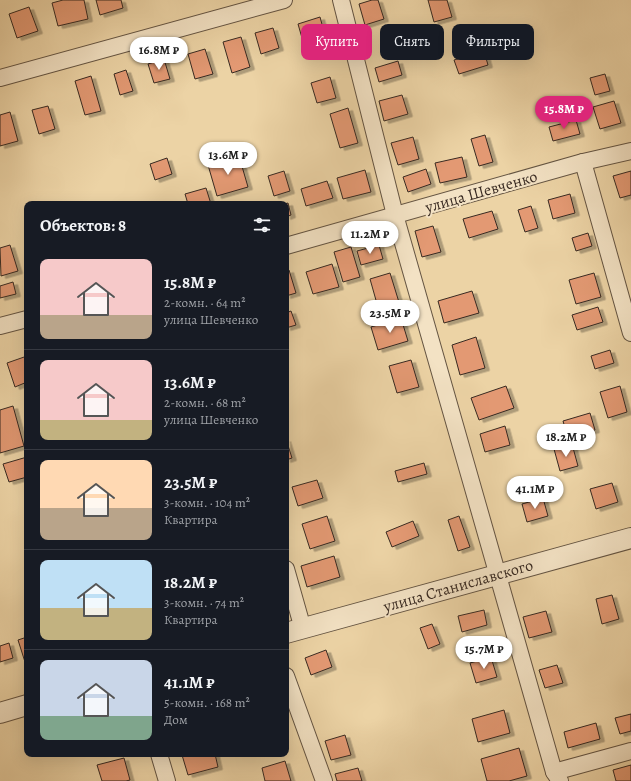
<!DOCTYPE html>
<html lang="ru">
<meta charset="utf-8">
<style>
body{margin:0;font-family:Alegreya,serif;background:#242831;color:#f1f3f6;height:100vh;display:flex;flex-direction:column;font-size:15px;white-space:nowrap}
*{box-sizing:border-box;margin:0}
p{font-size:13px;color:#9ea1a6}
.icon{flex:none;width:22px;height:22px;fill:none;stroke:currentColor;stroke-width:2;stroke-linecap:round;stroke-linejoin:round}
.map{position:relative;flex:1;overflow:hidden}
.side{position:absolute;left:24px;top:201px;width:265px;height:556px;display:flex;flex-direction:column;background:#171b24;border-radius:8px;box-shadow:0 4px 16px #0002}
.side>*{flex:none}
.banner{position:absolute;left:301px;top:24px;width:270px;height:36px;display:flex;gap:8px}
.price{position:absolute;translate:-50% -34px;padding:0 9px;border-radius:14px;background:#fff;color:#222;font-size:13px;line-height:26px;filter:drop-shadow(0 1px 2px #0008)}
.price::after{content:'';position:absolute;left:50%;top:24px;width:12px;height:9px;margin-left:-6px;background:inherit;clip-path:polygon(0 0,100% 0,50% 100%)}
.price.selected{background:#db2777;color:#fff}
ul{padding:0;list-style:none}
li{display:flex;align-items:center;gap:12px;height:100px;padding:0 16px}
li+li{border-top:1px solid #363941}
li span{display:grid;place-items:center;flex:none;width:112px;height:80px;border-radius:8px;color:#555}
li>.icon{margin-inline-start:auto}
span .icon{width:48px;height:48px;fill:#fffc;stroke-width:1}
li b{font-size:17px}
h2{display:flex;justify-content:space-between;align-items:center;height:48px;padding:0 16px;font-size:17px}
.tag{padding:0 14px;border-radius:8px;background:#171b24;box-shadow:0 4px 16px #0002;font-size:14px;line-height:36px}
.tag.selected{background:#db2777;color:#fff}
.map>svg:first-child{display:block}
.building{fill:#e39973;stroke:#372921;filter:url(#shadow)}
.lines{fill:none;stroke-linecap:round;stroke-linejoin:round}
.minor-casing{stroke:#645442;stroke-width:18}
.tertiary-casing{stroke:#645442;stroke-width:22}
.minor{stroke:#f3e2c4;stroke-width:16}
.tertiary{stroke:#f3e2c4;stroke-width:20}
.labels{text-anchor:middle;stroke-width:4;stroke-linejoin:round;paint-order:stroke}
.street-label{font-size:16px;fill:#372921;stroke:#f3e2c4}
</style>
<div class="map">
<svg width="631" height="781" viewBox="0 0 631 781">
<defs>
<filter id="shadow"><feDropShadow dx="4.5" dy="2.5" stdDeviation="0" flood-color="#0004"/></filter>
</defs>
<rect width="100%" height="100%" fill="#ecd3a5"/>
<filter id="stains"><feTurbulence type="fractalNoise" baseFrequency=".005" numOctaves="4"/><feColorMatrix values="0 0 0 0 .2 0 0 0 0 .09 0 0 0 0 .02 0 0 0 .5 -.17"/></filter>
<radialGradient id="worn" r=".72"><stop offset=".6" stop-color="#630" stop-opacity="0"/><stop offset="1" stop-color="#630" stop-opacity=".3"/></radialGradient>
<g class="building">
<path d="M 63,0 L 84,0 L 88,19 L 58,26 L 52,3 Z"/>
<path d="M 96,0 L 121,0 L 123,8 L 100,15 Z"/>
<path d="M 372,0 L 378,0 L 384,19 L 365,25 L 359,4 Z"/>
<path d="M 428,0 L 447,0 L 452,17 L 434,22 Z"/>
<path d="M 29,7 L 38,31 L 17,38 L 9,14 Z"/>
<path d="M 320,17 L 326,39 L 304,45 L 298,24 Z"/>
<path d="M 273,28 L 279,48 L 261,54 L 255,33 Z"/>
<path d="M 241,37 L 250,67 L 232,73 L 223,42 Z"/>
<path d="M 205,49 L 213,74 L 195,79 L 188,54 Z"/>
<path d="M 484,51 L 488,65 L 459,74 L 454,60 Z"/>
<path d="M 164,59 L 170,79 L 154,83 L 148,64 Z"/>
<path d="M 398,61 L 402,75 L 379,82 L 375,68 Z"/>
<path d="M 126,70 L 133,91 L 120,95 L 114,74 Z"/>
<path d="M 605,74 L 610,91 L 595,95 L 590,78 Z"/>
<path d="M 91,76 L 101,111 L 85,115 L 75,81 Z"/>
<path d="M 330,77 L 336,98 L 317,103 L 311,83 Z"/>
<path d="M 402,95 L 408,114 L 384,121 L 379,101 Z"/>
<path d="M 614,101 L 621,123 L 600,129 L 593,107 Z"/>
<path d="M 48,106 L 55,129 L 39,134 L 32,110 Z"/>
<path d="M 348,108 L 358,143 L 340,148 L 330,114 Z"/>
<path d="M 10,112 L 18,141 L 0,146 L 0,115 Z"/>
<path d="M 576,120 L 580,134 L 553,141 L 549,127 Z"/>
<path d="M 485,135 L 493,162 L 479,166 L 471,139 Z"/>
<path d="M 413,137 L 419,159 L 398,165 L 391,143 Z"/>
<path d="M 239,156 L 248,187 L 217,196 L 208,165 Z"/>
<path d="M 462,157 L 467,177 L 440,183 L 435,163 Z"/>
<path d="M 167,158 L 172,174 L 155,180 L 150,164 Z"/>
<path d="M 426,169 L 431,184 L 408,192 L 403,177 Z"/>
<path d="M 365,170 L 371,192 L 343,199 L 337,178 Z"/>
<path d="M 284,171 L 290,191 L 274,196 L 268,176 Z"/>
<path d="M 631,171 L 631,195 L 620,198 L 613,176 Z"/>
<path d="M 327,181 L 333,198 L 306,206 L 301,189 Z"/>
<path d="M 206,188 L 211,204 L 188,204 L 185,194 Z"/>
<path d="M 570,194 L 575,213 L 553,219 L 548,200 Z"/>
<path d="M 288,203 L 291,215 L 286,217 L 286,204 L 284,204 Z"/>
<path d="M 531,206 L 538,228 L 525,232 L 518,210 Z"/>
<path d="M 492,211 L 498,229 L 469,238 L 463,219 Z"/>
<path d="M 433,226 L 441,252 L 422,257 L 415,231 Z"/>
<path d="M 588,233 L 592,246 L 576,251 L 572,238 Z"/>
<path d="M 10,245 L 18,271 L 1,276 L 0,248 Z"/>
<path d="M 379,245 L 383,259 L 361,265 L 357,251 Z"/>
<path d="M 351,247 L 360,277 L 343,282 L 334,252 Z"/>
<path d="M 332,264 L 339,287 L 313,294 L 306,272 Z"/>
<path d="M 289,270 L 296,293 L 286,296 L 286,271 Z"/>
<path d="M 390,273 L 402,312 L 381,318 L 370,279 Z"/>
<path d="M 594,273 L 601,297 L 576,304 L 569,280 Z"/>
<path d="M 13,282 L 16,294 L 0,298 L 0,286 Z"/>
<path d="M 472,291 L 479,313 L 444,323 L 438,301 Z"/>
<path d="M 598,307 L 603,322 L 577,330 L 572,315 Z"/>
<path d="M 291,311 L 296,325 L 286,328 L 286,313 Z"/>
<path d="M 401,318 L 408,341 L 378,350 L 371,327 Z"/>
<path d="M 476,337 L 485,368 L 460,375 L 452,345 Z"/>
<path d="M 610,350 L 614,363 L 595,369 L 591,356 Z"/>
<path d="M 27,356 L 27,382 L 15,387 L 7,363 Z"/>
<path d="M 411,360 L 419,387 L 397,393 L 389,366 Z"/>
<path d="M 506,386 L 514,408 L 479,420 L 471,398 Z"/>
<path d="M 620,386 L 627,412 L 608,418 L 600,392 Z"/>
<path d="M 13,406 L 24,446 L 0,453 L 0,410 Z"/>
<path d="M 590,413 L 595,430 L 568,438 L 563,421 Z"/>
<path d="M 505,426 L 510,445 L 485,452 L 480,434 Z"/>
<path d="M 286,439 L 292,458 L 286,460 Z"/>
<path d="M 572,444 L 578,466 L 560,471 L 554,449 Z"/>
<path d="M 27,457 L 27,477 L 9,482 L 3,464 Z"/>
<path d="M 424,463 L 427,474 L 398,482 L 395,471 Z"/>
<path d="M 317,480 L 323,498 L 298,506 L 292,487 Z"/>
<path d="M 612,483 L 618,502 L 596,509 L 590,489 Z"/>
<path d="M 543,498 L 548,516 L 527,522 L 522,504 Z"/>
<path d="M 327,516 L 335,541 L 310,549 L 302,524 Z"/>
<path d="M 459,516 L 470,547 L 458,551 L 448,520 Z"/>
<path d="M 413,521 L 419,536 L 392,547 L 386,532 Z"/>
<path d="M 334,556 L 340,577 L 307,587 L 301,566 Z"/>
<path d="M 612,595 L 619,619 L 602,624 L 596,599 Z"/>
<path d="M 484,610 L 487,625 L 462,632 L 458,616 Z"/>
<path d="M 546,611 L 552,632 L 529,638 L 523,617 Z"/>
<path d="M 432,624 L 440,644 L 428,649 L 420,628 Z"/>
<path d="M 27,637 L 27,661 L 25,662 L 18,640 Z"/>
<path d="M 9,643 L 13,658 L 0,662 L 0,646 Z"/>
<path d="M 326,650 L 332,667 L 311,675 L 305,658 Z"/>
<path d="M 491,657 L 497,677 L 476,683 L 470,663 Z"/>
<path d="M 557,665 L 563,683 L 545,688 L 539,670 Z"/>
<path d="M 504,710 L 510,733 L 478,742 L 472,719 Z"/>
<path d="M 631,714 L 631,731 L 620,734 L 615,718 Z"/>
<path d="M 596,723 L 600,739 L 568,748 L 564,732 Z"/>
<path d="M 345,735 L 351,755 L 331,760 L 325,741 Z"/>
<path d="M 519,748 L 527,776 L 509,781 L 487,781 L 481,759 Z"/>
<path d="M 186,754 L 215,754 L 218,767 L 188,775 L 182,755 Z"/>
<path d="M 124,758 L 130,780 L 126,781 L 102,781 L 97,765 Z"/>
<path d="M 285,761 L 291,781 L 265,781 L 262,768 Z"/>
<path d="M 631,765 L 631,781 L 616,781 L 613,770 Z"/>
<path d="M 358,768 L 362,781 L 337,781 L 335,774 Z"/>
</g>
<g class="lines">
<g class="minor-casing">
<g id="minor">
<path d="M 341,0 L 395,215 L 554,772 L 560,781"/>
<path d="M 0,78 L 284,0"/>
<path d="M 583,162 L 631,333"/>
<path d="M 286,246 L 583,162 L 631,151"/>
<path d="M 0,326 L 27,319"/>
<path d="M 286,569 L 303,629"/>
<path d="M 286,676 L 324,781"/>
<path d="M 159,754 L 167,781"/>
<path d="M 554,772 L 631,751"/>
</g>
</g>
<g class="tertiary-casing">
<g id="tertiary">
<path d="M 286,633 L 631,538"/>
<path d="M 0,713 L 27,705"/>
</g>
</g>
<use href="#minor" class="minor"/>
<use href="#tertiary" class="tertiary"/>
</g>
<g class="labels">
<g class="street-label">
<text transform="translate(481 191) rotate(-16)" y="6">улица Шевченко</text>
<text transform="translate(458 585) rotate(-16)" y="6">улица Станиславского</text>
</g>
</g>
<rect width="100%" height="100%" filter="url(#stains)"/>
<rect width="100%" height="100%" fill="url(#worn)"/>
</svg>
<b class="price" style="left:159px;top:71px">16.8M ₽</b>
<b class="price selected" style="left:564px;top:130px">15.8M ₽</b>
<b class="price" style="left:228px;top:176px">13.6M ₽</b>
<b class="price" style="left:370px;top:255px">11.2M ₽</b>
<b class="price" style="left:390px;top:334px">23.5M ₽</b>
<b class="price" style="left:566px;top:458px">18.2M ₽</b>
<b class="price" style="left:535px;top:510px">41.1M ₽</b>
<b class="price" style="left:484px;top:670px">15.7M ₽</b>
<div class="banner">
<a class="tag selected">Купить</a>
<a class="tag">Снять</a>
<a class="tag">Фильтры</a>
</div>
<section class="side">
<h2>Объектов: 8<svg class="icon" aria-label="filters" viewBox="0 0 24 24"><path d="M4 7h16M4 17h16"/><circle cx="9" cy="7" r="2"/><circle cx="15" cy="17" r="2"/></svg></h2>
<ul>
<li><span style="background:linear-gradient(#f6c9c9 70%,#b9a48a 0)"><svg class="icon" aria-label="home" viewBox="0 0 24 24"><path d="M3 11l9-7 9 7M6 9v11h12V9"/></svg></span><div><b>15.8M ₽</b><p>2-комн. · 64 m²</p><p>улица Шевченко</p></div></li>
<li><span style="background:linear-gradient(#f6c9c9 75%,#c2b280 0)"><svg class="icon" aria-label="home" viewBox="0 0 24 24"><path d="M3 11l9-7 9 7M6 9v11h12V9"/></svg></span><div><b>13.6M ₽</b><p>2-комн. · 68 m²</p><p>улица Шевченко</p></div></li>
<li><span style="background:linear-gradient(#ffd9b3 60%,#b9a48a 0)"><svg class="icon" aria-label="home" viewBox="0 0 24 24"><path d="M3 11l9-7 9 7M6 9v11h12V9"/></svg></span><div><b>23.5M ₽</b><p>3-комн. · 104 m²</p><p>Квартира</p></div></li>
<li><span style="background:linear-gradient(#bfe0f5 60%,#c2b280 0)"><svg class="icon" aria-label="home" viewBox="0 0 24 24"><path d="M3 11l9-7 9 7M6 9v11h12V9"/></svg></span><div><b>18.2M ₽</b><p>3-комн. · 74 m²</p><p>Квартира</p></div></li>
<li><span style="background:linear-gradient(#c9d6e8 70%,#7fa58c 0)"><svg class="icon" aria-label="home" viewBox="0 0 24 24"><path d="M3 11l9-7 9 7M6 9v11h12V9"/></svg></span><div><b>41.1M ₽</b><p>5-комн. · 168 m²</p><p>Дом</p></div></li>
</ul>
</section>
</div>
